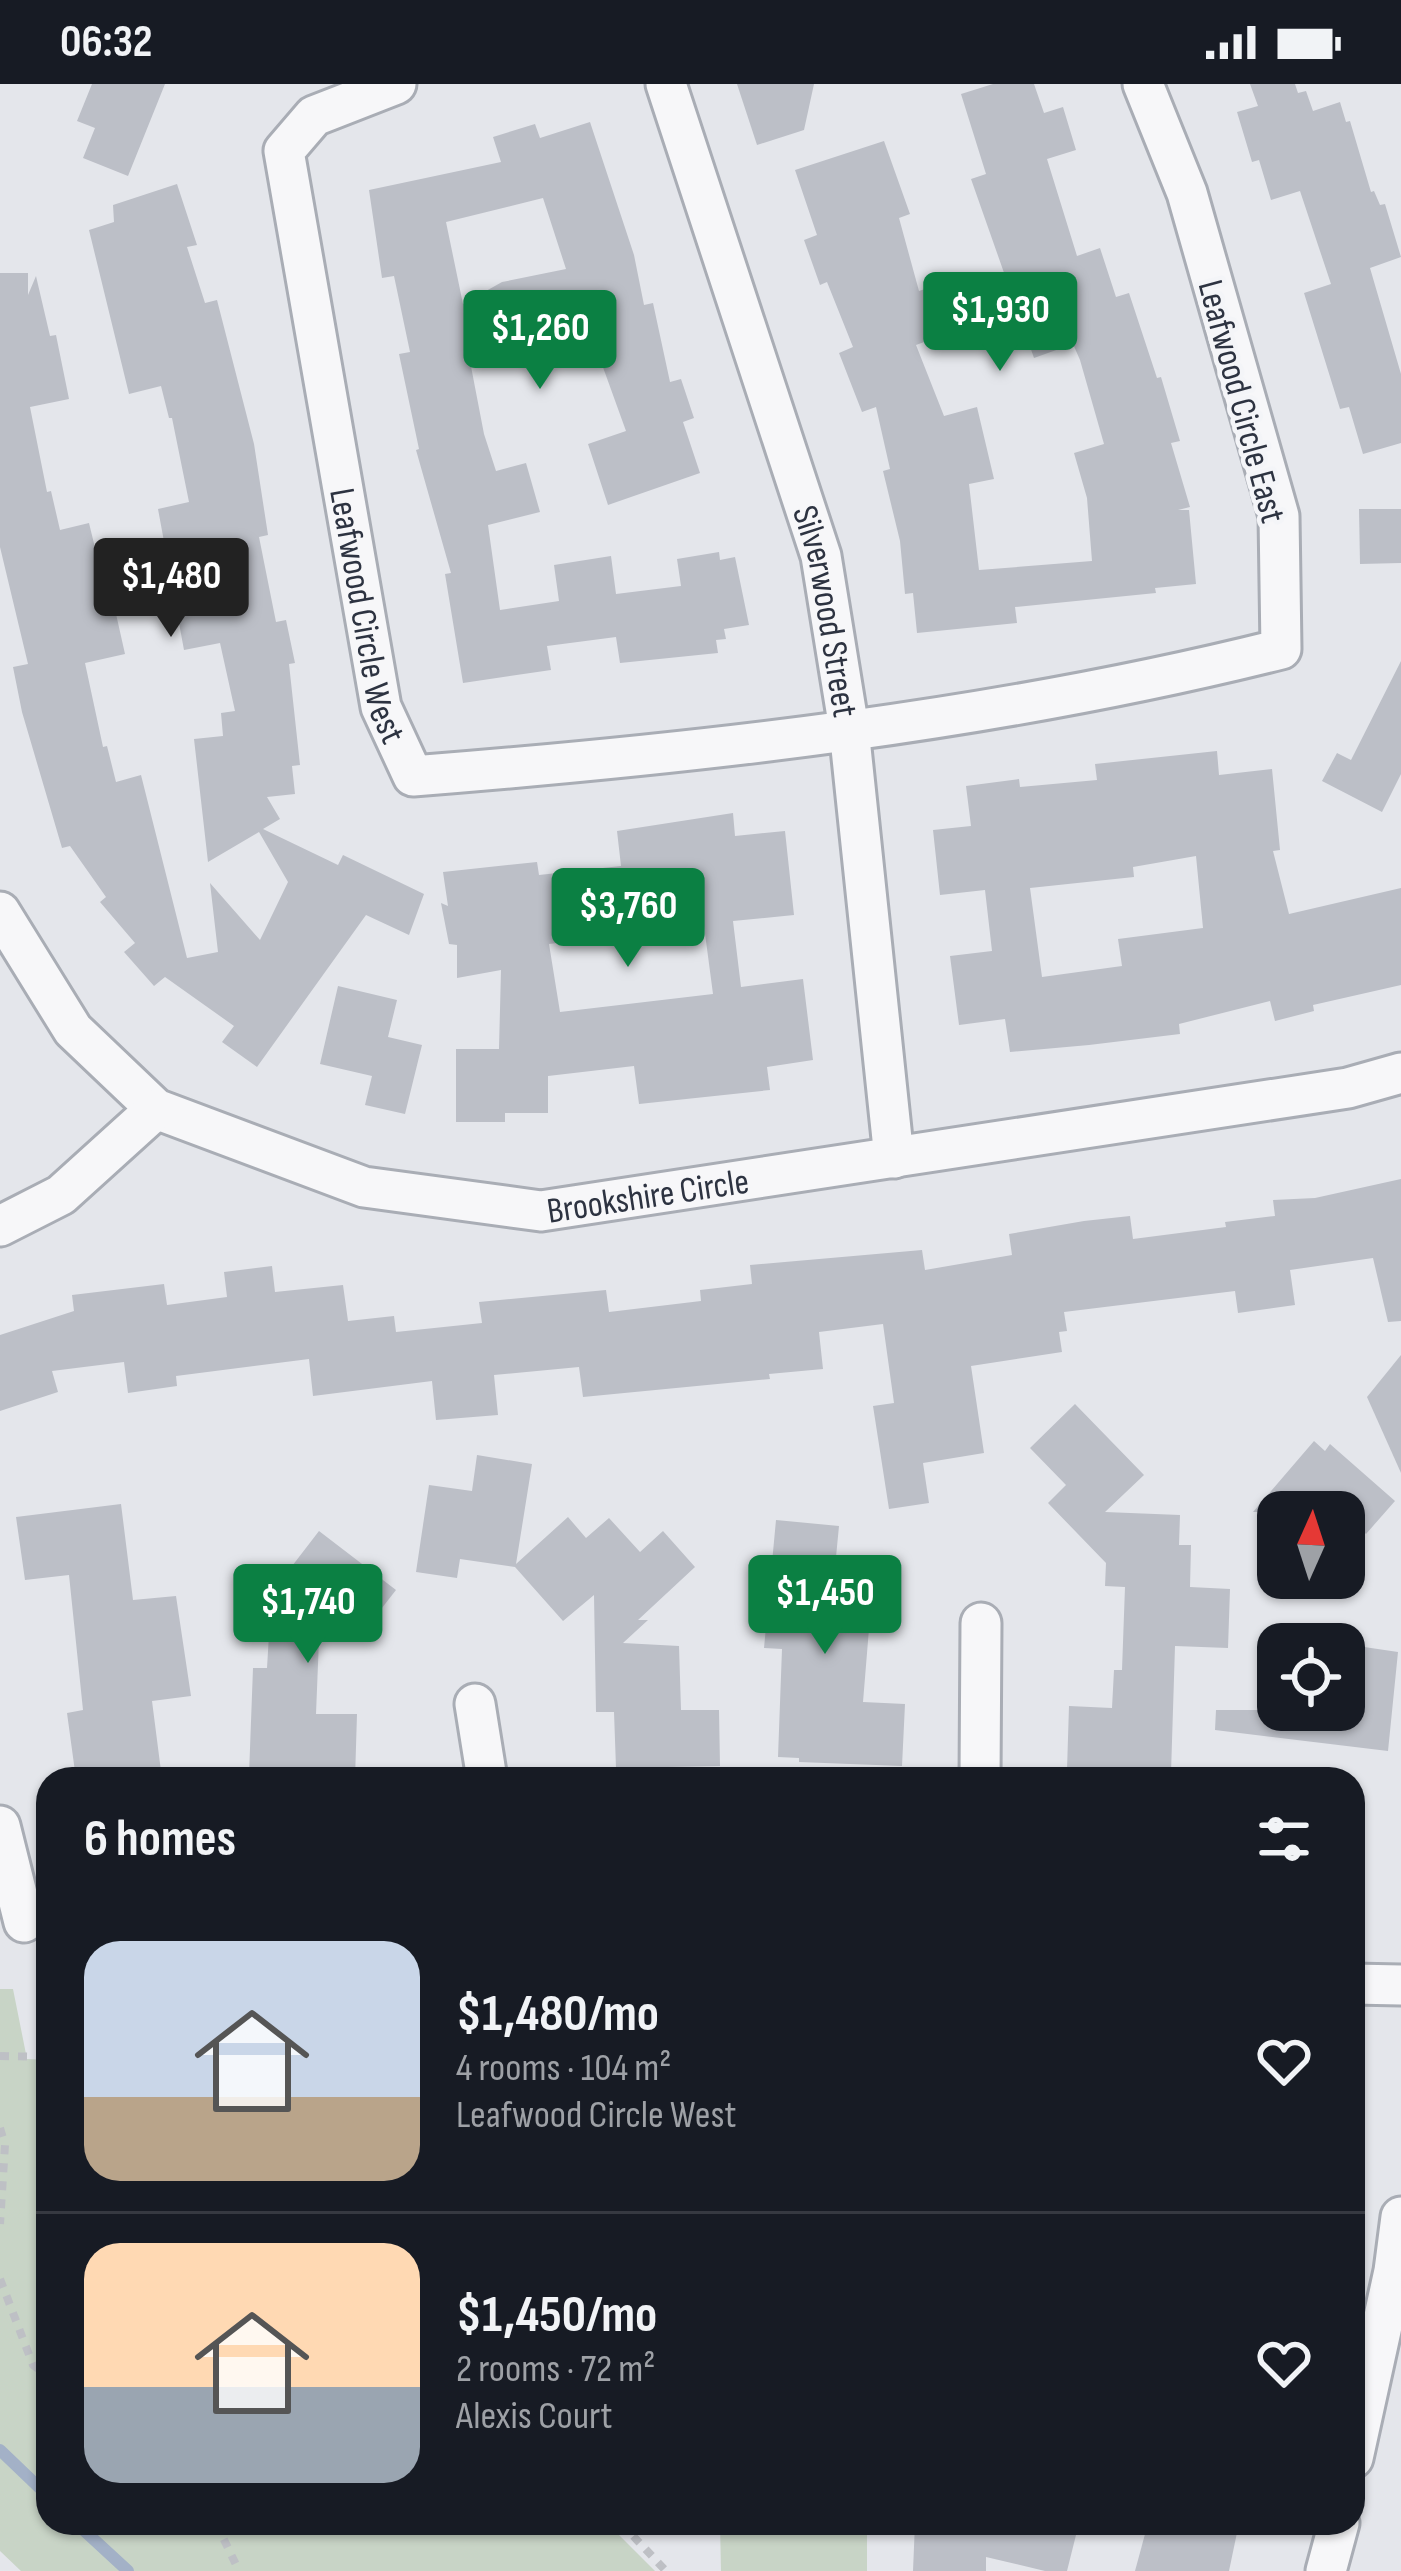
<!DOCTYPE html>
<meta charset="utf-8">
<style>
body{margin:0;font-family:"Sofia Sans Condensed",sans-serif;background:#20242c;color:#f1f3f6;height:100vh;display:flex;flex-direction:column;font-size:45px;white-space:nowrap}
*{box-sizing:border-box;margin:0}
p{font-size:39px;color:#9ea1a6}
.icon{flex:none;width:66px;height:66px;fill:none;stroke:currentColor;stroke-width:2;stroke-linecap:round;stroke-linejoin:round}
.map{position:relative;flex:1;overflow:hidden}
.side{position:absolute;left:36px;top:1683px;width:1329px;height:768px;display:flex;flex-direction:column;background:#171b24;border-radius:36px;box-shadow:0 3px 9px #0004}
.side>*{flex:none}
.needle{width:78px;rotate:3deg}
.tools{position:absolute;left:1257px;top:1407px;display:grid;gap:24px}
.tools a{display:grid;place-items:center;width:108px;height:108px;border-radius:24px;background:#171b24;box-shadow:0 3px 9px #0004;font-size:60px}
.price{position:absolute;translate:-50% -102px;padding:0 27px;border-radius:12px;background:#0b8043;color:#fff;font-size:39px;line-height:78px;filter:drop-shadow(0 3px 6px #0008)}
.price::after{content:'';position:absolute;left:50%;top:72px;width:36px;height:27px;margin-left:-18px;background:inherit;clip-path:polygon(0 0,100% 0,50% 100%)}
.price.selected{background:#222;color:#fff}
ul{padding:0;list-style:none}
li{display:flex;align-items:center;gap:36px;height:300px;padding:0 48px}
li+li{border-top:3px solid #363941}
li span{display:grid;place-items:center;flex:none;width:336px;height:240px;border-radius:36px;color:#555}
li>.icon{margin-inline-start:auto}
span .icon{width:144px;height:144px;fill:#fffc;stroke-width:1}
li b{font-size:51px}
h2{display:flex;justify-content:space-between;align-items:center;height:144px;padding:0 48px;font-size:51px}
.status{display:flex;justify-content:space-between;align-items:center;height:84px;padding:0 60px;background:#171b24;direction:ltr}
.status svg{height:33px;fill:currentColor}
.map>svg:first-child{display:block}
.green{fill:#c8d4c6}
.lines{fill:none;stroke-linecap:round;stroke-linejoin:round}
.stream{stroke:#a3b1c7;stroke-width:12}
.building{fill:#bcbfc7;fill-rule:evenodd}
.minor-casing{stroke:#a9adb5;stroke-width:45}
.path{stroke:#bec0c5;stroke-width:8;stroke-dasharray:9 9;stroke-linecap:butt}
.minor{stroke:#f7f7f9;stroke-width:39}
.labels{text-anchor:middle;stroke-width:9;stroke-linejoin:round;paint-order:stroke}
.street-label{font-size:36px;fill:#2d3341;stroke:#f4f5f8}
</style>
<div class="status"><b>06:32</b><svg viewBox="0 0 49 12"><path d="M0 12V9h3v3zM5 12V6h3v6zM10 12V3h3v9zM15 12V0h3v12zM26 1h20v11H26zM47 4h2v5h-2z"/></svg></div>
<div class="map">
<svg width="1401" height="2487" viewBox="0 0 1401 2487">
<rect width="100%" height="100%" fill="#e4e6eb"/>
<g class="green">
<path d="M 0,1905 L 13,1905 L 27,1975 L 48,1976 L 48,2439 L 607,2439 L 655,2487 L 21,2487 L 0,2467 Z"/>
<path d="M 720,2439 L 867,2439 L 867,2487 L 721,2487 Z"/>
</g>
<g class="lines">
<g class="stream">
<path d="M 0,2366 L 48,2412"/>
<path d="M 76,2439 L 128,2487"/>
</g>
</g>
<g class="building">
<path d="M 92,0 L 165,0 L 128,92 L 83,74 L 95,44 L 77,37 Z"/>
<path d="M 737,0 L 814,0 L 804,46 L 757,61 Z"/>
<path d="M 993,0 L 1034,0 L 1044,29 L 1063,23 L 1076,66 L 1047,75 L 1077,172 L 1100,164 L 1116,213 L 1129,209 L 1157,294 L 1161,293 L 1180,357 L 1171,359 L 1190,423 L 1178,426 L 1189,426 L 1196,500 L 1155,504 L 1156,509 L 1015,523 L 1017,539 L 917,549 L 913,509 L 905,510 L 900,457 L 883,387 L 890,385 L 876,323 L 862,328 L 839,269 L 853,263 L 827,198 L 820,201 L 804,156 L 817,151 L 795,86 L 884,57 L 910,130 L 899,134 L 919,207 L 928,204 L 946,250 L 916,261 L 944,332 L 977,323 L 994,395 L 969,400 L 979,486 L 1092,477 L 1087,414 L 1074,369 L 1104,360 L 1080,276 L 1073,260 L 1034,274 L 971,95 L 986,90 L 961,10 Z"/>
<path d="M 1250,0 L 1295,0 L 1298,9 L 1306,7 L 1313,27 L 1340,18 L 1346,38 L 1350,37 L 1371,108 L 1374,107 L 1380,121 L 1385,120 L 1401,173 L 1370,184 L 1401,290 L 1401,359 L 1363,370 L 1349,323 L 1340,325 L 1304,209 L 1331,200 L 1300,107 L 1271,116 L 1259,76 L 1252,78 L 1237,28 L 1258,22 Z"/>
<path d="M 590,38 L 634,171 L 644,221 L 653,219 L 670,298 L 681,295 L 694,334 L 683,338 L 700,389 L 608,421 L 588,360 L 626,347 L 600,275 L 594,276 L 588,245 L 469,272 L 484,350 L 496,387 L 526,379 L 540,428 L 488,441 L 500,526 L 559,517 L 554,481 L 611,472 L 616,510 L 681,502 L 677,475 L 719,468 L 720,476 L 735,473 L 749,541 L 724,545 L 726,555 L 716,556 L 718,569 L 620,579 L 616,553 L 547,562 L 551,586 L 463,599 L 445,490 L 451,489 L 416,366 L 419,365 L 399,270 L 410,268 L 394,192 L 382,194 L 369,106 L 501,78 L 493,53 L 535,40 L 540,54 ZM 543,114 L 566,185 L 502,198 L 463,220 L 446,138 Z"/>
<path d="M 177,100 L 197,161 L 187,163 L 205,219 L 217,216 L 254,360 L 268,451 L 259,453 L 276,538 L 286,536 L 295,579 L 289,580 L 300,681 L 292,682 L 295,710 L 267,713 L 280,735 L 263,745 L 338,781 L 343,771 L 424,810 L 409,851 L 366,831 L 257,983 L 222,958 L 234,942 L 165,893 L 154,902 L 124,868 L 135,859 L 100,818 L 106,813 L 70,762 L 62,764 L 22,628 L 13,583 L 28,580 L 0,463 L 0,189 L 28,189 L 28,211 L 36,192 L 50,252 L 56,251 L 69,315 L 30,323 L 47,408 L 51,407 L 60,446 L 89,439 L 107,513 L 112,512 L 125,570 L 85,579 L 103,663 L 107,662 L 116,698 L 141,691 L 187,874 L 218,868 L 210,799 L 260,856 L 288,798 L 259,748 L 208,778 L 194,655 L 223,652 L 221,629 L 235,627 L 220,559 L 184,566 L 158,425 L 189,418 L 172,334 L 169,334 L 161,302 L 129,310 L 89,146 L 114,138 L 113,121 Z"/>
<path d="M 1359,425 L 1401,425 L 1401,479 L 1360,480 Z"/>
<path d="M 1401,577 L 1401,690 L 1382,728 L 1322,697 L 1337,669 L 1351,676 Z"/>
<path d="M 1217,667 L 1219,691 L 1272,685 L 1280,766 L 1273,767 L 1289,830 L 1401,804 L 1401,901 L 1313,921 L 1314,927 L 1275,937 L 1270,917 L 1179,940 L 1180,950 L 1089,961 L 1010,968 L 1005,935 L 959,941 L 950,872 L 992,867 L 985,806 L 940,811 L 933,746 L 971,742 L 966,702 L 1019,695 L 1020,703 L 1097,696 L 1095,680 ZM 1196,772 L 1203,844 L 1118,855 L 1122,882 L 1042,893 L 1030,804 L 1134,793 L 1133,783 Z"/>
<path d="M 733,729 L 735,752 L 785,747 L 794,831 L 733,837 L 741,903 L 803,895 L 813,976 L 767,983 L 770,1006 L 639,1020 L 634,982 L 548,992 L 548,1029 L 505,1029 L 505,1038 L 456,1038 L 456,965 L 499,965 L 501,886 L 457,894 L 457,861 L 449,860 L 441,819 L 448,822 L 443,788 L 537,778 L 539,791 L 621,782 L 617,747 ZM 704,842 L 713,910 L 560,928 L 549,860 Z"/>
<path d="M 338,902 L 397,916 L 388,953 L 422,961 L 405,1030 L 365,1021 L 372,992 L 320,980 Z"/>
<path d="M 1401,1095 L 1401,1237 L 1388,1238 L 1373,1174 L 1290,1186 L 1295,1221 L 1238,1229 L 1235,1207 L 1064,1228 L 1067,1247 L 1059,1248 L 1062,1268 L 971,1282 L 984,1369 L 923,1379 L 929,1419 L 889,1425 L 873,1322 L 894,1319 L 883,1240 L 819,1248 L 823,1285 L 769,1290 L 770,1295 L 583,1313 L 579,1283 L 494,1291 L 498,1331 L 436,1336 L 432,1297 L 313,1312 L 309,1275 L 176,1292 L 177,1302 L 128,1309 L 124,1278 L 52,1287 L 58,1308 L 0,1327 L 0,1251 L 74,1227 L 72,1211 L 164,1200 L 167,1221 L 227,1213 L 224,1188 L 272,1182 L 275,1208 L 343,1201 L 348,1237 L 394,1232 L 396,1248 L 482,1239 L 479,1218 L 606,1206 L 609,1228 L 701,1217 L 700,1206 L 752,1200 L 750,1181 L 922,1166 L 925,1186 L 1012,1171 L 1009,1150 L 1084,1137 L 1130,1132 L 1133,1155 L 1226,1143 L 1225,1138 L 1275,1132 L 1273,1116 L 1315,1114 Z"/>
<path d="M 1401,1271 L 1401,1389 L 1367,1313 Z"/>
<path d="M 1075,1320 L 1144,1391 L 1105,1428 L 1180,1431 L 1179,1461 L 1191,1461 L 1190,1503 L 1230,1505 L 1228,1564 L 1175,1562 L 1171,1689 L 1067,1686 L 1069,1622 L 1112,1624 L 1114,1586 L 1122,1586 L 1125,1503 L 1105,1502 L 1106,1479 L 1048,1419 L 1066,1401 L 1030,1364 Z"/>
<path d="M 1314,1357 L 1325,1367 L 1330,1360 L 1395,1417 L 1366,1450 L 1344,1428 L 1253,1428 Z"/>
<path d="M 477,1371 L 532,1380 L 516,1480 L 568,1433 L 586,1454 L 609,1434 L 640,1468 L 663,1447 L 695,1483 L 638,1536 L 648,1536 L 623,1559 L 679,1562 L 681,1626 L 719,1626 L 720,1682 L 616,1684 L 614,1628 L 596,1628 L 594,1511 L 563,1537 L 515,1483 L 460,1475 L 457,1494 L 416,1488 L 429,1401 L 472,1407 Z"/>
<path d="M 121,1420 L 133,1516 L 176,1512 L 191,1612 L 152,1617 L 162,1695 L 76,1695 L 67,1629 L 83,1626 L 69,1491 L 25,1496 L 16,1433 Z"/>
<path d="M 776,1436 L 839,1442 L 833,1504 L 872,1508 L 863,1618 L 905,1620 L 902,1682 L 799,1678 L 799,1674 L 778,1673 L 782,1565 L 764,1564 Z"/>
<path d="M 319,1447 L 396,1506 L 371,1538 L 346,1520 L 319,1555 L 316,1630 L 357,1630 L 355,1695 L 249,1691 L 253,1584 L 267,1584 L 270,1534 L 259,1525 Z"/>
<path d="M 1344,1560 L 1398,1568 L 1388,1667 L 1215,1646 L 1216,1626 L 1344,1626 Z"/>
<path d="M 915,2439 L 1079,2439 L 1067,2487 L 1045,2487 L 986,2473 L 986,2487 L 913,2487 Z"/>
<path d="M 1148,2439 L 1239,2439 L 1229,2487 L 1135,2487 Z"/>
</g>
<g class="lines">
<g class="minor-casing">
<g id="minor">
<path id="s1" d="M 396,0 L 314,32 L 284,67 L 381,623 L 413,692 C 703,669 998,636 1281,565 L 1279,432 L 1187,109 L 1143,0"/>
<path id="s2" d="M 666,0 L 821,472 L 849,645 L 894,1074"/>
<path id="s3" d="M 0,828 L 73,946 L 156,1025 L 364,1103 L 541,1127 L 1348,1004 L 1401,989"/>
<path d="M 0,1142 L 61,1111 L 156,1025"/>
<path d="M 475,1620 L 487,1695"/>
<path d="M 980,1695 L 981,1539"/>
<path d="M 0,1742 L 24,1838"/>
<path d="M 1353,1900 L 1401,1901"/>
<path d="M 1353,2374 L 1394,2187 L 1401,2133"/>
<path d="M 1326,2487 L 1339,2439"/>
</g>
</g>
<g class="path">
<path d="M 0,1972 L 48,1973"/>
<path d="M 0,2044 L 5,2061 L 0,2140"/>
<path d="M 0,2195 L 33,2281 L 48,2292"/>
<path d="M 216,2439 L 239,2487"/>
<path d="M 621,2439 L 666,2487"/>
</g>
<use href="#minor" class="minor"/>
</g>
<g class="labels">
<g class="street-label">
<text transform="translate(1243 317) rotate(75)" y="13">Leafwood Circle East</text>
<text dy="13" stroke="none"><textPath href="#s2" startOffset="552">Silverwood Street</textPath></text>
<text dy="13" stroke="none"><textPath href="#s1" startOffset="606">Leafwood Circle West</textPath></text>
<text dy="13" stroke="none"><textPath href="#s3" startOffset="762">Brookshire Circle</textPath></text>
</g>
</g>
</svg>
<div class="tools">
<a><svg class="needle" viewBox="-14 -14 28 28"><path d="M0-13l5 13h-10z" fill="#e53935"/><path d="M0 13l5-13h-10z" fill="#9ea1a6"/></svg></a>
<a><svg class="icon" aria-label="locate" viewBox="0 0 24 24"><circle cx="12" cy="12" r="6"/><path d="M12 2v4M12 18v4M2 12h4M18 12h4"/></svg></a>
</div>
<b class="price" style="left:1000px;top:290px">$1,930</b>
<b class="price" style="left:540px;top:308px">$1,260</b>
<b class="price selected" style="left:171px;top:556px">$1,480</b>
<b class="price" style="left:628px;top:886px">$3,760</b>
<b class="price" style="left:825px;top:1573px">$1,450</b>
<b class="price" style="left:308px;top:1582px">$1,740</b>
<section class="side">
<h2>6 homes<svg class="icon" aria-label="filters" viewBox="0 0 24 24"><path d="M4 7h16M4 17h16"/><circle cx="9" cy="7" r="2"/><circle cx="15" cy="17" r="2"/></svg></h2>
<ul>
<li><span style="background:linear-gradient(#c9d6e8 65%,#b9a48a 0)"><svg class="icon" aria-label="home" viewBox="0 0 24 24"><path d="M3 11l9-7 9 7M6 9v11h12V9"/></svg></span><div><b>$1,480/mo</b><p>4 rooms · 104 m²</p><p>Leafwood Circle West</p></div><svg class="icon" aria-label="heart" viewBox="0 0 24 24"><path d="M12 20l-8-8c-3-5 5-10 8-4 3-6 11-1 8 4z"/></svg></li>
<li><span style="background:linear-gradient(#ffd9b3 60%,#9aa5b1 0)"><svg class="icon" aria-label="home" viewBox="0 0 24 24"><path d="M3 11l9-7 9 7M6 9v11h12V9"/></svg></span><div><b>$1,450/mo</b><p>2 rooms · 72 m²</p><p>Alexis Court</p></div><svg class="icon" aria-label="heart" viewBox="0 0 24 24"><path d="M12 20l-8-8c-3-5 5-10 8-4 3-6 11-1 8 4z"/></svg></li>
</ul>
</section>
</div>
